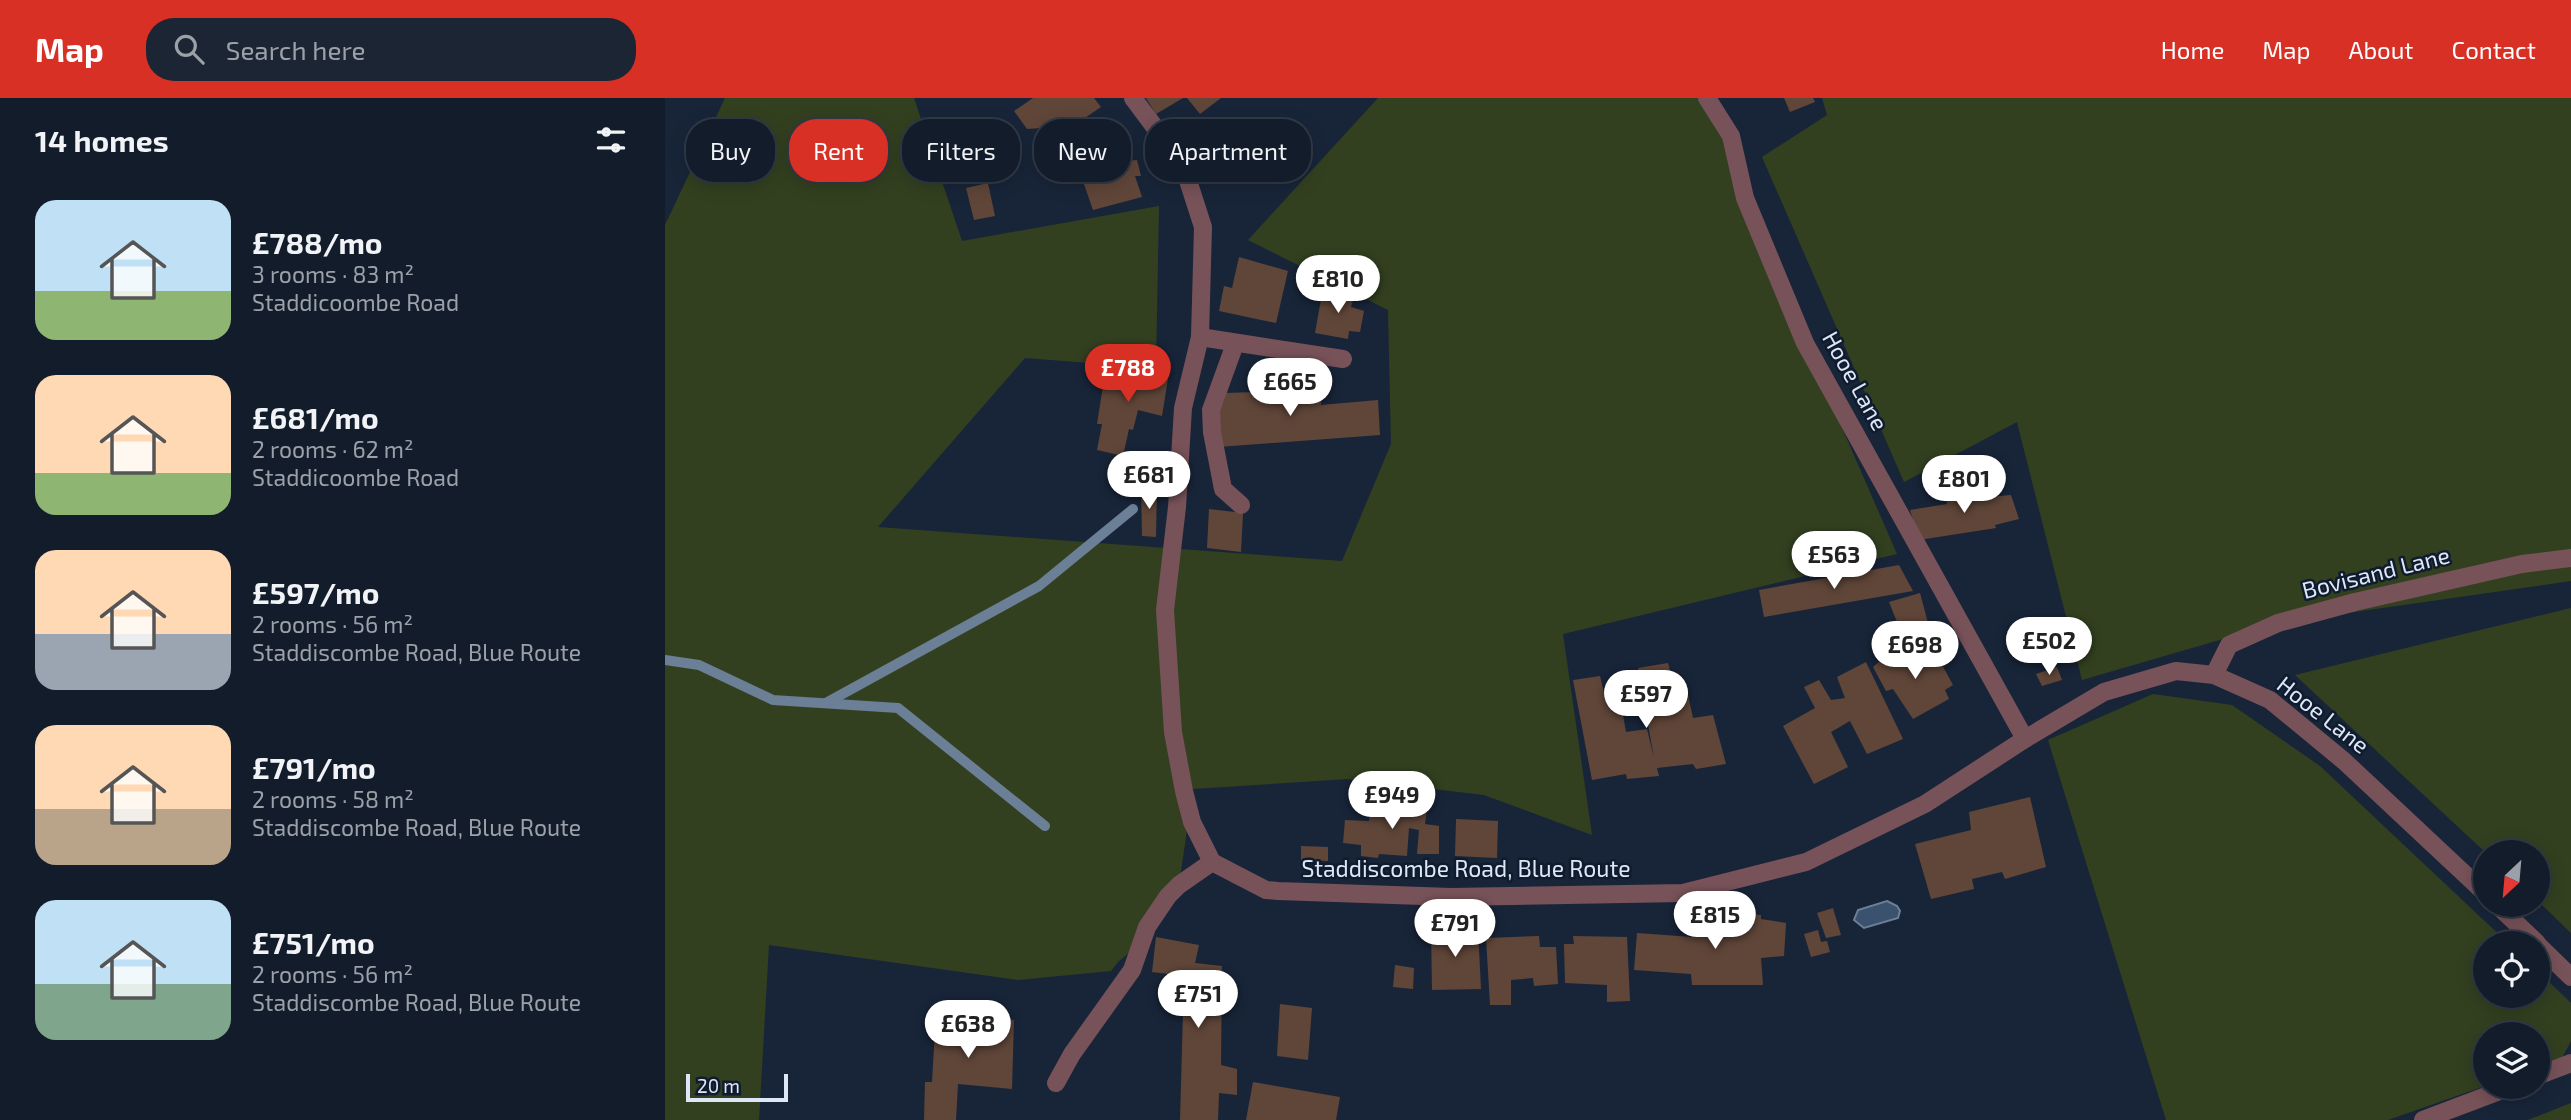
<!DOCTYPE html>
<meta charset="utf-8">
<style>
body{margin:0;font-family:"Exo 2",sans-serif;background:#1b2533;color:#f1f3f6;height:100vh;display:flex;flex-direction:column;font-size:26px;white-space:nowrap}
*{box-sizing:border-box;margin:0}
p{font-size:23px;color:#9ca1a9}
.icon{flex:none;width:38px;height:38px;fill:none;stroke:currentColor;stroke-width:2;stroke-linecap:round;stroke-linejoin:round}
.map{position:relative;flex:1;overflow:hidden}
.details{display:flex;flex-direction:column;background:#121c2b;width:665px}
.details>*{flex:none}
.banner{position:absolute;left:21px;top:21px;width:665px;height:63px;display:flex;gap:14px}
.needle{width:46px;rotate:206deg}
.tools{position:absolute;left:1808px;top:742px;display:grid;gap:14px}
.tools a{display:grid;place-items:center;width:77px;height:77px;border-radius:50%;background:#121c2b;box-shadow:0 4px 18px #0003,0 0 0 2px #313a47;font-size:35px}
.scale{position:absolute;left:21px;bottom:18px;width:102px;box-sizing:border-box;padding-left:7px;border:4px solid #dee7f5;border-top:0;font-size:19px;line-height:24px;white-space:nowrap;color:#dee7f5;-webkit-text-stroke:5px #0f1b2e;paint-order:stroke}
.price{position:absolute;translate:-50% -60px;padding:0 16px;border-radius:24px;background:#fff;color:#222;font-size:23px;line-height:46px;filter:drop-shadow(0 2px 4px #0008)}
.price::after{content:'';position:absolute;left:50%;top:42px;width:21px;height:16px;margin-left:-10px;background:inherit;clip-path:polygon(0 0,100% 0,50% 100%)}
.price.on{background:#d93025;color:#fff}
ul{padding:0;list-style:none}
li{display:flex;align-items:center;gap:21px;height:175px;padding:0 35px}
li span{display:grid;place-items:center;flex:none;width:196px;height:140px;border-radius:21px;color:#555}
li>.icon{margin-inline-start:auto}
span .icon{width:84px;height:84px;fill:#fffc;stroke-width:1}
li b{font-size:30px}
h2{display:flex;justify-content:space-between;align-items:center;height:84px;padding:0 35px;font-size:30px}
.tag{padding:0 24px;border-radius:28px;background:#121c2b;box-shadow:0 4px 18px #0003,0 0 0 2px #313a47;font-size:24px;line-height:63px}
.tag.on{background:#d93025;color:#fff}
header{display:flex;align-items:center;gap:42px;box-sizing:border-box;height:98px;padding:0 35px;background:#d93025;color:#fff}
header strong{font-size:33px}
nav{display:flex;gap:38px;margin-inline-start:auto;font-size:24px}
.search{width:490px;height:63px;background:#1b2533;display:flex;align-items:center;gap:18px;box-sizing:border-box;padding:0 24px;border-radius:28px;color:#9ca1a9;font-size:26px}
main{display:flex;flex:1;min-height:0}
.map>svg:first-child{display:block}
.green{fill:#324020}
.water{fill:#3a526e;stroke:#6b7f96;stroke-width:2}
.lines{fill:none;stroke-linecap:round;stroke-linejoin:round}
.stream{stroke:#6b7f96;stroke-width:10}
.building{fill:#604639}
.lane{stroke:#785259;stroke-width:18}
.street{stroke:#785259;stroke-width:18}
.labels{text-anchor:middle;stroke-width:5;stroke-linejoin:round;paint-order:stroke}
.street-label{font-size:23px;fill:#dee7f5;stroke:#0f1b2e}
</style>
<header>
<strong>Map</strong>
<div class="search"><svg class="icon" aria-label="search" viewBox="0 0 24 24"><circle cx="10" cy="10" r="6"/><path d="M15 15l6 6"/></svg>Search here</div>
<nav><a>Home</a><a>Map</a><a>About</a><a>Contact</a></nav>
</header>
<main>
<section class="details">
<h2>14 homes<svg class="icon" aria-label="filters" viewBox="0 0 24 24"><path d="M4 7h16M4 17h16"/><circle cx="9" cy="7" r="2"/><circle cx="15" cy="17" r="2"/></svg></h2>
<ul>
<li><span style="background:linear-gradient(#bfe0f5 65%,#8fb573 0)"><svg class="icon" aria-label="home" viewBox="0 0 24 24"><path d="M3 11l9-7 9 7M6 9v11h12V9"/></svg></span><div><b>£788/mo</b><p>3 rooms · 83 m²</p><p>Staddicoombe Road</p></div></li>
<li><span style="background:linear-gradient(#ffd9b3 70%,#8fb573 0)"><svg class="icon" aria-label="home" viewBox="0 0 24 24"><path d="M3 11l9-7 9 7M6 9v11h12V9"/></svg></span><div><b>£681/mo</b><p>2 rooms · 62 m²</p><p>Staddicoombe Road</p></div></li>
<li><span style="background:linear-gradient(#ffd9b3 60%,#9aa5b1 0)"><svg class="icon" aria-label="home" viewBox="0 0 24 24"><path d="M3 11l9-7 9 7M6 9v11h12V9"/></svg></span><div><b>£597/mo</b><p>2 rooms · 56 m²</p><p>Staddiscombe Road, Blue Route</p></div></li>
<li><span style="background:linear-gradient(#ffd9b3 60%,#b9a48a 0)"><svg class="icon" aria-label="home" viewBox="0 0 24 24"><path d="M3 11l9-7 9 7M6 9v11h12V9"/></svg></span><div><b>£791/mo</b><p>2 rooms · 58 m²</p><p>Staddiscombe Road, Blue Route</p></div></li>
<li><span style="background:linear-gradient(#bfe0f5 60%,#7fa58c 0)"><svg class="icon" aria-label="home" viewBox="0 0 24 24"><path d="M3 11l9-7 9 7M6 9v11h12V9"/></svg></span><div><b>£751/mo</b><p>2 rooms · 56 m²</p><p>Staddiscombe Road, Blue Route</p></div></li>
</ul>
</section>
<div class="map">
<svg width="1906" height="1022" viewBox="0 0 1906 1022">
<rect width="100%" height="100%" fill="#182539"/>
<g class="green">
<path d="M 60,0 L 249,0 L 297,143 L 494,108 L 491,270 L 360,260 L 213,429 L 677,463 L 726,346 L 723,212 L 583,142 L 713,0 L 1046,0 L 1140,245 L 1232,456 L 898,536 L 927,737 L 819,697 L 683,681 L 528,691 L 514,787 L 491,832 L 453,864 L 446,873 L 353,882 L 104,847 L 94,1022 L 0,1022 L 0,127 Z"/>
<path d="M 1157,0 L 1906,0 L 1906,483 L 1613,525 L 1417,582 L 1352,324 L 1239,384 L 1097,59 L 1162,17 Z"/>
<path d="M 1906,510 L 1906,835 L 1873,803 L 1872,754 L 1820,754 L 1630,577 Z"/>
<path d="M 1488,596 L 1567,607 L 1655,668 L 1843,845 L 1820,845 L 1820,898 L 1872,898 L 1873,873 L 1906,905 L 1906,943 L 1897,960 L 1873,969 L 1872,936 L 1820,936 L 1820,988 L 1723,1022 L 1501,1022 L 1383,642 Z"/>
<path d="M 1906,1005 L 1906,1022 L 1863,1022 Z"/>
</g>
<path class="water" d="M 1222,803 L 1232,808 L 1235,813 L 1233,820 L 1199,830 L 1189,822 L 1193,812 Z"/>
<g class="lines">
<g class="stream">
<path d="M 0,562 L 34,567 L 108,602 L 233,610 L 380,728"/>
<path d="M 161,605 L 374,488 L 468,411"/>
</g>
</g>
<g class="building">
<path d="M 368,0 L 429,0 L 436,9 L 408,28 L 362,31 L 349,13 Z"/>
<path d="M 481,0 L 518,0 L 491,16 Z"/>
<path d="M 522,0 L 556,0 L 535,16 Z"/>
<path d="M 1119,0 L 1148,0 L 1150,4 L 1125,14 Z"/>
<path d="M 455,54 L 460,63 L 472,62 L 476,78 L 470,78 L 477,99 L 428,112 L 412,66 Z"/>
<path d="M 323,85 L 330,118 L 309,122 L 301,90 Z"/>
<path d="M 574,159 L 623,173 L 611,225 L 554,213 L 559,188 L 567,190 Z"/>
<path d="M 658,190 L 690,196 L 686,209 L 699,213 L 695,234 L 684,233 L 683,241 L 650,235 Z"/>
<path d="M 441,269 L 504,274 L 497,318 L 473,312 L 468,332 L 464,331 L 458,358 L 432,352 L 437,326 L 432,326 Z"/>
<path d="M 657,292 L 656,307 L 713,302 L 715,337 L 553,349 L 547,307 L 559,304 L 560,295 Z"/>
<path d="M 476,388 L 492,388 L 491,439 L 477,438 Z"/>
<path d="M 1322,392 L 1324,399 L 1346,397 L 1354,421 L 1330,427 L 1331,430 L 1254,442 L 1245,412 L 1282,406 L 1281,400 Z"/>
<path d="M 544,411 L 578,415 L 576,454 L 542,450 Z"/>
<path d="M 1234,467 L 1248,493 L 1099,519 L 1094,492 Z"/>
<path d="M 1255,495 L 1263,525 L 1236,534 L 1224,504 Z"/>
<path d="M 1254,546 L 1266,568 L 1275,563 L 1288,587 L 1280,592 L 1284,601 L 1248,621 L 1228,591 L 1221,593 L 1208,569 L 1217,561 L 1220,566 Z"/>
<path d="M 1201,564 L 1238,641 L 1202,656 L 1185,623 L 1166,634 L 1183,669 L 1149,686 L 1118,628 L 1150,610 L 1139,589 L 1154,582 L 1166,602 L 1180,600 L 1172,579 Z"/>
<path d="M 1003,565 L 1010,591 L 1022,592 L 1028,620 L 1048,617 L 1061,666 L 1031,671 L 1028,666 L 992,670 L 994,678 L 962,681 L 961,676 L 927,682 L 908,582 L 935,578 L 942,607 L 956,605 L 961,634 L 982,631 L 989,660 L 973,570 Z"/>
<path d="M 1392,569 L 1397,582 L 1377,588 L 1371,576 Z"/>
<path d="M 1365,699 L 1381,769 L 1340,781 L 1337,774 L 1307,781 L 1309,791 L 1266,801 L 1250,746 L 1306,732 L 1304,714 Z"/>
<path d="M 705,703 L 743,704 L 743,712 L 762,712 L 760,726 L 774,728 L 774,756 L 752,756 L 754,732 L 744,730 L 742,758 L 714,756 L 713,760 L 696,758 L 696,747 L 678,745 L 680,722 L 704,723 Z"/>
<path d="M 791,721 L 833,723 L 832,760 L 790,758 Z"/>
<path d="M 636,748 L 663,749 L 663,763 L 636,762 Z"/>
<path d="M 1168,810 L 1176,837 L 1161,840 L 1152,815 Z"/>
<path d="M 1065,814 L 1096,817 L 1096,821 L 1121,825 L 1119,858 L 1096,860 L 1098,887 L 1027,887 L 1026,876 L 969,872 L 972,835 L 1027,839 L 1029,828 L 1063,831 Z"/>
<path d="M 766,831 L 813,831 L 816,891 L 767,892 Z"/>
<path d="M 1153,832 L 1156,844 L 1162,843 L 1165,854 L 1146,859 L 1139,836 Z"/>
<path d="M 874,838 L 875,849 L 891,849 L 893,886 L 869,888 L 868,880 L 846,882 L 846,907 L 825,907 L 821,840 Z"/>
<path d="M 908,838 L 962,839 L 965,903 L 942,904 L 942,887 L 900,885 L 899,846 L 909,846 Z"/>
<path d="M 491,839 L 534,847 L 530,865 L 557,868 L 556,967 L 572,971 L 572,997 L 554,995 L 553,1022 L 515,1022 L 519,878 L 487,874 Z"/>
<path d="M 730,867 L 749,870 L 748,891 L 728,889 Z"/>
<path d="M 615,906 L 647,910 L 643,962 L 612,958 Z"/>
<path d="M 271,916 L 349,922 L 347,991 L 293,986 L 291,1022 L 259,1022 L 260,984 L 267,984 Z"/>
<path d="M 588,984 L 675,999 L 671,1022 L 581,1022 Z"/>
</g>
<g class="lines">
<g class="lane">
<path d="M 535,239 L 678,261"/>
<path d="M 570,246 L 546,312 L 547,334 L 558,391 L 576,407"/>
<path d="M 1872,978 L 1906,965"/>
<path d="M 391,985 L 407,956 L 467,872 L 482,829 L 503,798 L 514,787 L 547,764"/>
<path d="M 1758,1022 L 1845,989"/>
</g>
<g class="street">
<path d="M 468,0 L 518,67 L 538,129 L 535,239 L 518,310 L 512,409 L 500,512 L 508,634 L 519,693 L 527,724 L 547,764 L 601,792 L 613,793 L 786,799 L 1018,795 L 1141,764 L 1260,706 L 1360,641 L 1439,594 L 1511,573 L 1549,577 L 1605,602 L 1679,663 L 1820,795"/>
<path d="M 1042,0 L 1066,38 L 1080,100 L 1140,245 L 1360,641"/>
<path d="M 1549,577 L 1564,547 L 1613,525 L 1690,504 L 1857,466 L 1906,460"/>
<path d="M 1832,807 L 1872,845"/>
<path d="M 1872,846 L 1906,879"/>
</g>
</g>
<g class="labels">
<g class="street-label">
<text transform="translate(1190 283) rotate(61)" y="8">Hooe Lane</text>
<text transform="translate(1711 475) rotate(-14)" y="8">Bovisand Lane</text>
<text transform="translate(1658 617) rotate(38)" y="8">Hooe Lane</text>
<text x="801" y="779">Staddiscombe Road, Blue Route</text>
</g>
</g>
</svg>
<div class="tools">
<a><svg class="needle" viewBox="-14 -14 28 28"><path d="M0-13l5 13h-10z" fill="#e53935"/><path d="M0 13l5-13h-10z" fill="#9ca1a9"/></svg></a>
<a><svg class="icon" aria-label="locate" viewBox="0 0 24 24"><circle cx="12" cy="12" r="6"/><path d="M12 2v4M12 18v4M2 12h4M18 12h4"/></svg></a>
<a><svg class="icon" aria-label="layers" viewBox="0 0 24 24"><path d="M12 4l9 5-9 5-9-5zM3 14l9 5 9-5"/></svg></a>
</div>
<div class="scale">20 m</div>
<b class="price" style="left:673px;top:217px">£810</b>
<b class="price on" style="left:463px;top:306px">£788</b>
<b class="price" style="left:625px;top:320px">£665</b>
<b class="price" style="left:484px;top:413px">£681</b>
<b class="price" style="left:1299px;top:417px">£801</b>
<b class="price" style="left:1169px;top:493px">£563</b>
<b class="price" style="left:1384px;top:579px">£502</b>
<b class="price" style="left:1250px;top:583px">£698</b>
<b class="price" style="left:981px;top:632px">£597</b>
<b class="price" style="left:727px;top:733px">£949</b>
<b class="price" style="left:1050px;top:853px">£815</b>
<b class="price" style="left:790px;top:861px">£791</b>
<b class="price" style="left:533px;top:932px">£751</b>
<b class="price" style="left:303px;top:962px">£638</b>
<div class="banner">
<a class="tag">Buy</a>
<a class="tag on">Rent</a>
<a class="tag">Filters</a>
<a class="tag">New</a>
<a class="tag">Apartment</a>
</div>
</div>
</main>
